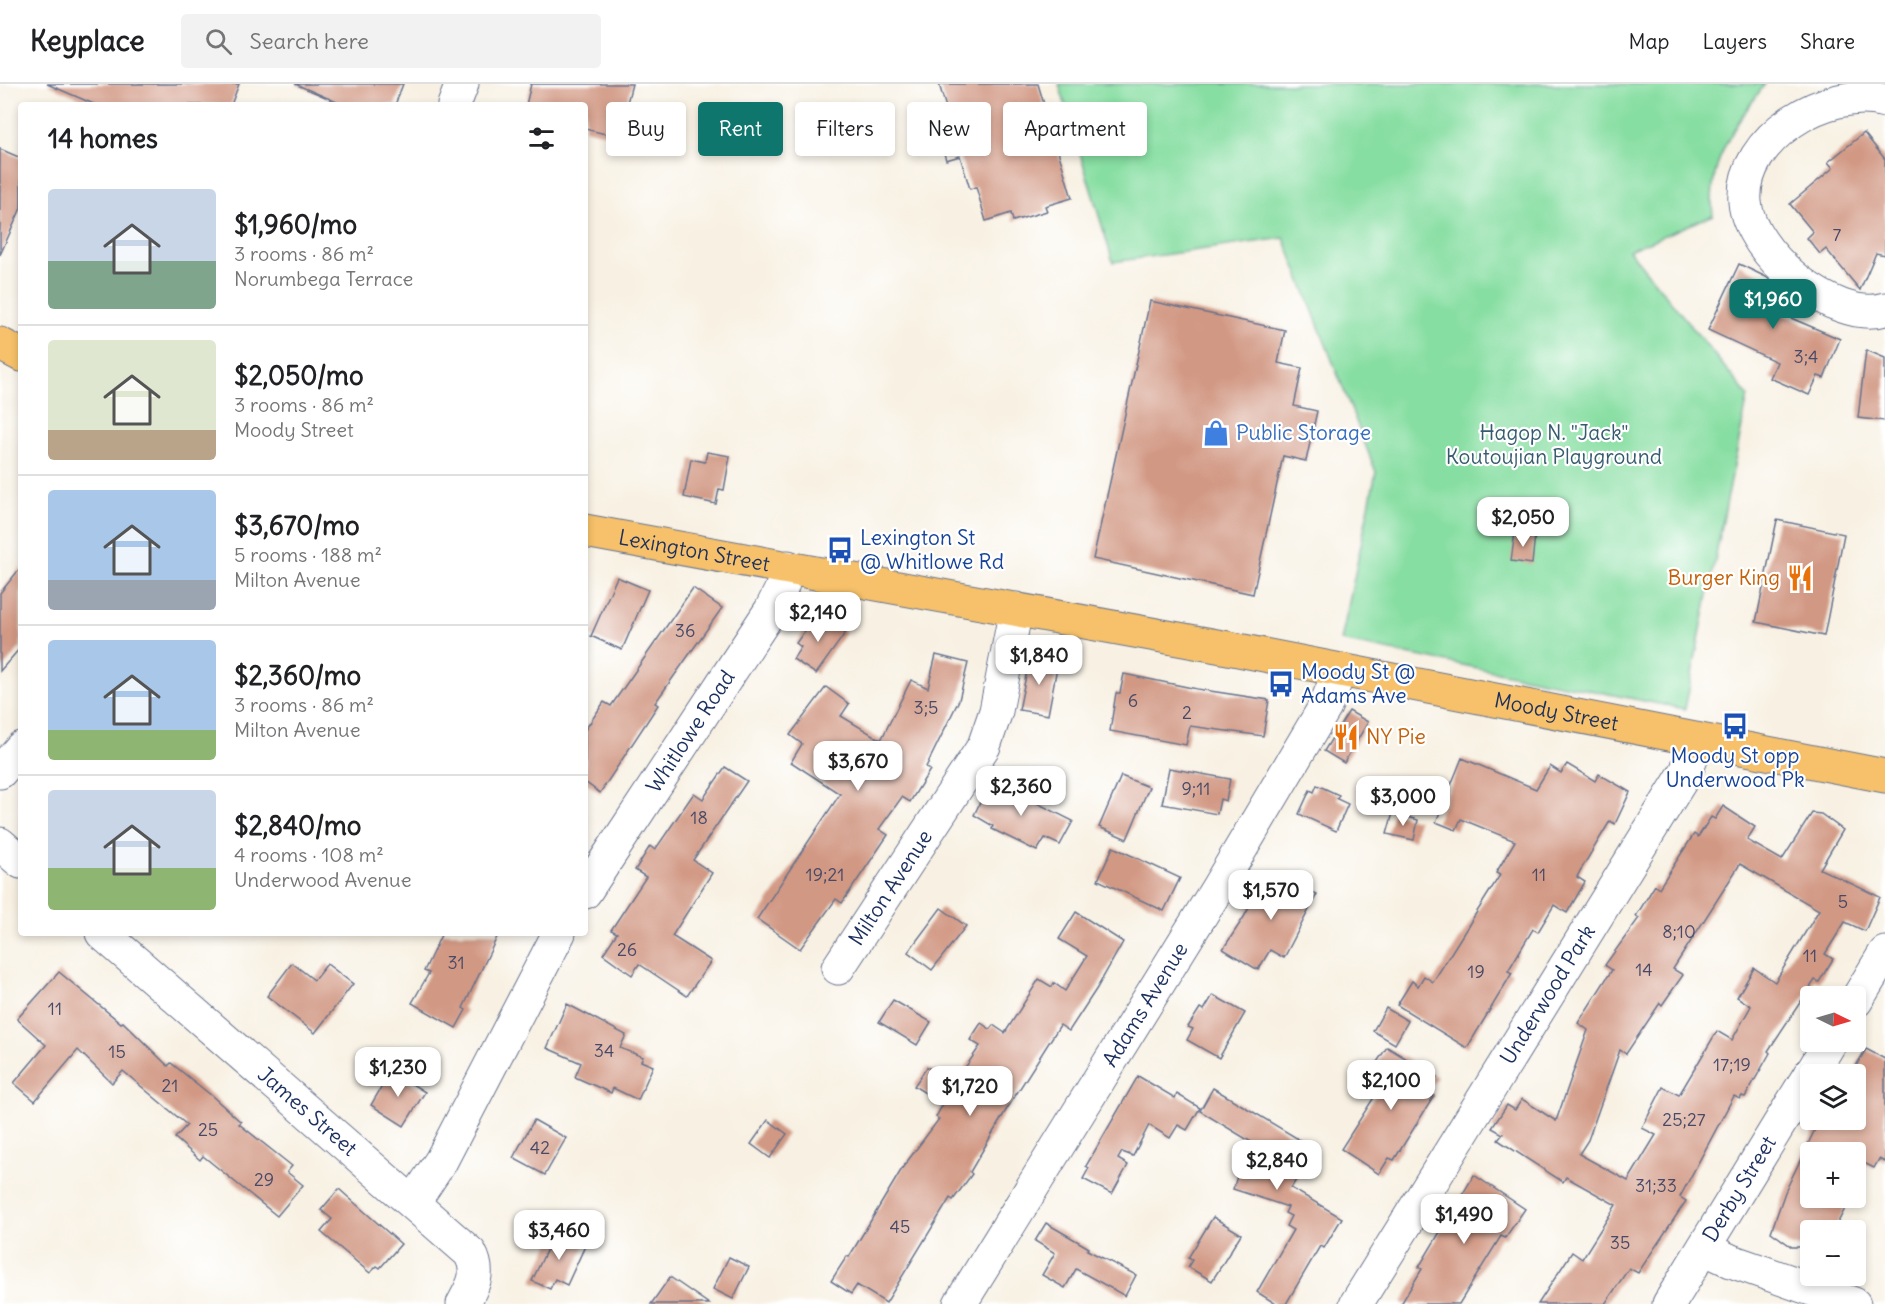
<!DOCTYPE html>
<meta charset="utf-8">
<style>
body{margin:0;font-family:Delius,sans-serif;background:#f2f2f2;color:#202124;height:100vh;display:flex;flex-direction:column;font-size:22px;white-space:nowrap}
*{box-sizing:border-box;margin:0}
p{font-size:20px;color:#757577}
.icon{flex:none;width:33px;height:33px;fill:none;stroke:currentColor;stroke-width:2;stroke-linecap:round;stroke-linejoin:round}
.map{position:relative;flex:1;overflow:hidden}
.drawer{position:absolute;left:18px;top:18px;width:570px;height:834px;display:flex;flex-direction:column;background:#fff;border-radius:6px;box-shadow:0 3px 9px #0003}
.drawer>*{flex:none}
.top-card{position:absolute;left:606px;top:18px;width:570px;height:54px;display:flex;gap:12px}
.needle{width:39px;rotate:95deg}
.fabs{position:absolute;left:1800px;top:902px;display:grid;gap:12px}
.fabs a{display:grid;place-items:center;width:66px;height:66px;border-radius:6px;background:#fff;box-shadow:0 3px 9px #0003;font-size:30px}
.price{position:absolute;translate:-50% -51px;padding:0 14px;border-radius:12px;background:#fff;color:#222;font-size:20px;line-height:39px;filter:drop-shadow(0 2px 3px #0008)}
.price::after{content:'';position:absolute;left:50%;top:36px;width:18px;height:14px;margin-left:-9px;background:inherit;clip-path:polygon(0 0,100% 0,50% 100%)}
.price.active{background:#0f766e;color:#fff}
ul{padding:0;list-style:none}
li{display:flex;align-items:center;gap:18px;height:150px;padding:0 30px}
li+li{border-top:2px solid #e0e0e0}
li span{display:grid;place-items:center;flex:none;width:168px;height:120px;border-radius:6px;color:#555}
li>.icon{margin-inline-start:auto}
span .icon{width:72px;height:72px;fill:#fffc;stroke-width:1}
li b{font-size:26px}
h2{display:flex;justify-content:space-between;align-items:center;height:72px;padding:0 30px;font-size:26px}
.tag{padding:0 21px;border-radius:6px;background:#fff;box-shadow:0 3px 9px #0003;font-size:21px;line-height:54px}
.tag.active{background:#0f766e;color:#fff}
header{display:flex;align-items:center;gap:36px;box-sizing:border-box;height:84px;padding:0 30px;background:#fff;border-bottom:2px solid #e0e0e0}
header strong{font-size:28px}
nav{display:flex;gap:33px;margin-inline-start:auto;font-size:21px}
.search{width:420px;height:54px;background:#f2f2f2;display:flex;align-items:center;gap:15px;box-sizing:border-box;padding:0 21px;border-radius:6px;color:#757577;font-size:22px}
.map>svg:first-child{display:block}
.green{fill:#87dea2;stroke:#518680;stroke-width:1.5}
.building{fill:#d19883;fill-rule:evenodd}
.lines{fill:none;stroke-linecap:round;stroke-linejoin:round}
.minor-casing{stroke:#68738d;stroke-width:35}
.major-casing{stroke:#68738d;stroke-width:35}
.minor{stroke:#fff;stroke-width:33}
.major{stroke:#f6c16b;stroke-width:33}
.labels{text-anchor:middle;stroke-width:4.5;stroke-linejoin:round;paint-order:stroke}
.number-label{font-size:18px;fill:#484967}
.shop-label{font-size:21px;fill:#366cbe;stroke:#fff;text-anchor:start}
.park-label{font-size:21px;fill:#365b6f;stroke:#fff}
.transit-label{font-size:21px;fill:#164399;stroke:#fff;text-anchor:start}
.street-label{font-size:21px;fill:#1b2f5e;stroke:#fff}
.food-label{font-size:21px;fill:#c56008;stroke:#fff;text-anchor:end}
</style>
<header>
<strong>Keyplace</strong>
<div class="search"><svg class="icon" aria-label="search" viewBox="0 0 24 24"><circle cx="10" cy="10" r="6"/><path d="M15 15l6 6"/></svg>Search here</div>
<nav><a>Map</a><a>Layers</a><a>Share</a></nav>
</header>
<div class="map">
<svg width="1885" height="1220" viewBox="0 0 1885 1220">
<rect width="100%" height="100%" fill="#fff"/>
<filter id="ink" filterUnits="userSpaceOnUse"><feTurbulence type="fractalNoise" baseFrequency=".0167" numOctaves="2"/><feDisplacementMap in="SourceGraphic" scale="12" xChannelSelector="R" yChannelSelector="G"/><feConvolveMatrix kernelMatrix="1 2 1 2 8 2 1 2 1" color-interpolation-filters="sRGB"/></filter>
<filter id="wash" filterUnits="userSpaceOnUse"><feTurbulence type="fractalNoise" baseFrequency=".008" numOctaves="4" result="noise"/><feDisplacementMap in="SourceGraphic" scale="24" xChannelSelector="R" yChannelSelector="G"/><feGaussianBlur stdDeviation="1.35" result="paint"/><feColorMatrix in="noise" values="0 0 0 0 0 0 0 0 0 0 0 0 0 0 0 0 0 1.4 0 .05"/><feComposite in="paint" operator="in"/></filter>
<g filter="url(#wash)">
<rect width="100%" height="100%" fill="#f8f1e3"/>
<path class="green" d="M 1059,0 L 1765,0 C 1736,40 1706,79 1713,131 L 1629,166 L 1748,312 L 1685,625 L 1341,557 L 1376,388 L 1284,154 L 1113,178 Z"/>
<g id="blocks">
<g class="building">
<path d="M 47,0 L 239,0 L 231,21 L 96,21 Z"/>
<path d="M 295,0 L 403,0 L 395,21 L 344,21 Z"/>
<path d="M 531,0 L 632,0 L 618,53 L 585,45 L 585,21 L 526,21 Z"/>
<path d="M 939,0 L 1038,0 L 1072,114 L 1045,122 L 1047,127 L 1013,137 L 1011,129 L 986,137 L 976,103 L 970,105 L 960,72 L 946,76 L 935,39 L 949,34 Z"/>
<path d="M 1864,49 L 1885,75 L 1885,171 L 1876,169 L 1860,206 L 1826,165 L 1820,170 L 1807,154 L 1813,148 L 1790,120 L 1833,84 L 1828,78 Z"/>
<path d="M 0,65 L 21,74 L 21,124 L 0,171 Z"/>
<path d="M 1739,180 L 1766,193 L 1792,215 L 1784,231 L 1840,255 L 1824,294 L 1818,292 L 1809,311 L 1770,294 L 1777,278 L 1708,246 Z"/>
<path d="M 1150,217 L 1285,246 L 1278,279 L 1302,284 L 1294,322 L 1317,327 L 1306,377 L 1283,372 L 1253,510 L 1093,475 Z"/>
<path d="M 1866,266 L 1885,274 L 1885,337 L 1858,334 Z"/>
<path d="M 707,368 L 730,372 L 724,406 L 719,405 L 716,420 L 684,413 L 691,375 L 705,378 Z"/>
<path d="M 1777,436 L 1844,450 L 1824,552 L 1756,538 Z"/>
<path d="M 1515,448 L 1535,450 L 1532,480 L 1511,477 Z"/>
<path d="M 21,483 L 21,563 L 0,587 L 0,509 Z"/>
<path d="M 617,493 L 648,506 L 622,566 L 591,552 Z"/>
<path d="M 693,504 L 722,524 L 655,619 L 658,621 L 600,709 L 585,698 L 585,646 L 604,618 L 611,622 Z"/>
<path d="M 818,528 L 846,548 L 816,590 L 793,575 L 801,563 L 796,559 Z"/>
<path d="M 936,571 L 968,579 L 959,616 L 926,683 L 930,686 L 910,718 L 902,713 L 879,745 L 888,751 L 842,819 L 836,815 L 800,865 L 757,835 L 840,710 L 791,678 L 802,660 L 790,651 L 826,603 L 849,620 L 841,632 L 881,656 L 911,596 L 928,604 Z"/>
<path d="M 1030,572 L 1058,578 L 1048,631 L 1019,626 Z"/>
<path d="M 1124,590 L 1197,605 L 1269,616 L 1263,652 L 1190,642 L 1186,661 L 1110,647 L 1116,609 L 1120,609 Z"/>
<path d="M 1349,627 L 1368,638 L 1344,679 L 1324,667 Z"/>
<path d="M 1462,674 L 1536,705 L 1550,682 L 1561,689 L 1567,680 L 1595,697 L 1599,690 L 1630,708 L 1615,740 L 1610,737 L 1580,787 L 1577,793 L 1585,798 L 1567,829 L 1554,821 L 1538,848 L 1533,845 L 1508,887 L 1512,889 L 1467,964 L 1397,921 L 1412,897 L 1418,902 L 1424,892 L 1433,898 L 1500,791 L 1496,789 L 1515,757 L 1461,735 L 1456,746 L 1436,738 Z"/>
<path d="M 725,683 L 747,697 L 693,776 L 712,789 L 672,852 L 711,877 L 687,912 L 639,880 L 632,891 L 603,870 L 617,849 L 611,846 L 646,793 L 635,786 L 650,762 L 655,766 L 694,709 L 703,715 Z"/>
<path d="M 1169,684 L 1230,695 L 1226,717 L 1220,715 L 1217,730 L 1162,720 Z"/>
<path d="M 1121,692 L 1149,703 L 1127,755 L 1099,743 Z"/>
<path d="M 991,696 L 1073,737 L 1060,761 L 1045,754 L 1037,767 L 992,745 L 993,742 L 974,731 Z"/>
<path d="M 1317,701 L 1339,711 L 1337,715 L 1348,720 L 1336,747 L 1299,730 L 1310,706 L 1314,708 Z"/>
<path d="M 1723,722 L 1755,743 L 1747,756 L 1782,776 L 1812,729 L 1821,730 L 1843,746 L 1820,785 L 1880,813 L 1865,847 L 1845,838 L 1825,870 L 1833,875 L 1819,898 L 1815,896 L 1768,967 L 1770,969 L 1745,1013 L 1742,1012 L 1740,1015 L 1734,1012 L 1680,1113 L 1686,1117 L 1638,1189 L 1629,1184 L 1605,1220 L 1538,1220 L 1572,1168 L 1582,1175 L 1616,1121 L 1566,1093 L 1563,1098 L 1498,1056 L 1503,1050 L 1492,1044 L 1507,1021 L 1515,1026 L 1522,1015 L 1556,1037 L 1588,946 L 1578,939 L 1612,886 L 1605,881 L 1639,834 L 1636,832 L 1655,801 L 1659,804 L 1694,750 L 1698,753 L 1711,733 L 1715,735 ZM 1740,780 L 1819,826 L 1775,898 L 1754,884 L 1737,913 L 1751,922 L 1732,956 L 1717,947 L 1679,1011 L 1663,1003 L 1642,1044 L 1656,1051 L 1628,1097 L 1579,1070 L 1588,1056 L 1620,966 L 1626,970 L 1660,919 L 1662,921 L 1683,891 L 1673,885 Z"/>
<path d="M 1393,729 L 1418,736 L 1414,756 L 1387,750 Z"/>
<path d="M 1113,763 L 1180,794 L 1164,827 L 1098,796 Z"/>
<path d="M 1267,789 L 1274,793 L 1276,789 L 1317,810 L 1284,874 L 1270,866 L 1258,886 L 1223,865 L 1244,833 Z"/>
<path d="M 941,824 L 966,842 L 932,886 L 908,868 Z"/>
<path d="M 1076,828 L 1123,858 L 1097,904 L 1069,947 L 1060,941 L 1005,1028 L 970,1088 L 972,1090 L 953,1116 L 950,1114 L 886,1219 L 857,1201 L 851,1210 L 831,1197 L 847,1172 L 849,1173 L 903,1083 L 939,1035 L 936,1033 L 943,1020 L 914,1002 L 927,983 L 954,1000 L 980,962 L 970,956 L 981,939 L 990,945 L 993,941 L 1005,949 L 1039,895 L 1052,903 L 1054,899 L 1065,907 L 1087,872 L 1059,855 Z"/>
<path d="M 442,849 L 499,849 L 463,924 L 466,926 L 456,944 L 412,919 L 429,889 L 424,887 Z"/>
<path d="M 292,879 L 314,896 L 327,880 L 353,900 L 315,949 L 267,912 Z"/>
<path d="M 59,888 L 121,939 L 123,938 L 168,982 L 171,979 L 212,1012 L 241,1038 L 239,1040 L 292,1082 L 287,1088 L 303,1101 L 277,1132 L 203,1072 L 200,1076 L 175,1054 L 187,1041 L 123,987 L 112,999 L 78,966 L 35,1017 L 14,999 L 46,961 L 17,935 Z"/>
<path d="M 1213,911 L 1245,929 L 1219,974 L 1187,956 L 1193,945 L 1188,943 L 1200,924 L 1204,926 Z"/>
<path d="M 893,916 L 931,938 L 917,961 L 879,938 Z"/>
<path d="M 567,920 L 626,951 L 620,964 L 643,973 L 641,977 L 653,982 L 638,1016 L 613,1004 L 611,1009 L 575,993 L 581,979 L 547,964 Z"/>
<path d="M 1386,924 L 1408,937 L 1395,960 L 1373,947 Z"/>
<path d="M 1387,963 L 1437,993 L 1428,1008 L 1434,1012 L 1394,1076 L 1389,1074 L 1379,1090 L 1341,1065 L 1380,1004 L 1372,999 L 1379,988 L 1373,984 Z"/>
<path d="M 1866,965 L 1885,975 L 1885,1078 L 1879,1075 L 1874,1084 L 1856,1075 L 1856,1068 L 1810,1068 L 1810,1113 L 1851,1113 L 1834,1146 L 1810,1146 L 1810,1163 L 1792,1163 L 1771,1148 L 1785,1108 L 1820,1035 L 1856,1035 L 1856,982 Z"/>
<path d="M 391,987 L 425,1008 L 404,1042 L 371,1021 Z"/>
<path d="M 1138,992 L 1175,1014 L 1177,1010 L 1200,1024 L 1187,1046 L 1178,1041 L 1170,1054 L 1149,1041 L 1133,1072 L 1122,1068 L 1118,1075 L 1128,1081 L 1112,1110 L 1083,1095 L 1089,1084 L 1086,1082 Z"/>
<path d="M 1213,1004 L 1315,1065 L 1291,1104 L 1342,1134 L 1324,1164 L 1320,1162 L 1286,1220 L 1276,1220 L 1257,1208 L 1293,1146 L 1286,1142 L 1291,1132 L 1285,1129 L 1288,1123 L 1233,1105 L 1241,1080 L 1253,1059 L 1200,1027 Z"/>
<path d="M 534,1036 L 566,1054 L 545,1091 L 513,1074 Z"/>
<path d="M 768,1036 L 787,1050 L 770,1074 L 751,1060 Z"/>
<path d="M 1474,1091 L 1525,1125 L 1505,1154 L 1501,1152 L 1459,1220 L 1401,1220 L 1422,1185 L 1419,1183 Z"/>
<path d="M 339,1105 L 401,1160 L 380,1184 L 377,1182 L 370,1189 L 321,1148 L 332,1135 L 321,1126 Z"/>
<path d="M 1213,1133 L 1241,1150 L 1212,1197 L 1188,1183 L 1192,1176 L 1188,1174 Z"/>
<path d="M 1046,1139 L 1089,1164 L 1087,1166 L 1136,1191 L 1125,1212 L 1076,1185 L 1065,1204 L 1042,1191 L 1055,1169 L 1035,1157 Z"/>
<path d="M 555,1148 L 585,1162 L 567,1201 L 555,1195 L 550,1205 L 532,1197 Z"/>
<path d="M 729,1173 L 749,1183 L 733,1215 L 713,1205 Z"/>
<path d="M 670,1193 L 709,1220 L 651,1220 Z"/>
</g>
</g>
</g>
<g filter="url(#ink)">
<use href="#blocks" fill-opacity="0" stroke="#68738d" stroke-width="1.5"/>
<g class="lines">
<g class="minor-casing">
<g id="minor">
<path d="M 1885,17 C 1828,1 1740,54 1745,118 C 1749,168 1834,241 1885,225"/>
<path d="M 454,21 L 462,0"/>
<path d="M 0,688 L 21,664"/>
<path d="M 0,760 L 21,778"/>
<path id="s1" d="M 585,808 L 771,526 L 781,506 L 788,483"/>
<path id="s2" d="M 102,849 L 470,1169 C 481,1189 473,1202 463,1220"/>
<path id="s3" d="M 838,884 L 984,662 L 996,627 L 1016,525"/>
<path d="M 1856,917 L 1885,869"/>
<path d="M 1811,990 L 1831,957"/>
<path d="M 413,1119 L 441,1077 L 559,849"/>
<path d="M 1704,1164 L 1731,1177 L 1854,1220"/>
<path id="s4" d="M 960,1220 L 1217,805 L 1325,623 L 1340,586"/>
<path id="s5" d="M 1356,1220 L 1686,688 L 1698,656"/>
<path id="s6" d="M 1669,1220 L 1810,990"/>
</g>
</g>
<g class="major-casing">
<g id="major">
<path d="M 0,260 L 21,271"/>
<path id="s7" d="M 585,447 L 1228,564 L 1885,692"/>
</g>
</g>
<use href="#minor" class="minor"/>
<use href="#major" class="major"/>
</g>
</g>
<defs>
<g id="shop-bare" transform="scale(2.07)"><path d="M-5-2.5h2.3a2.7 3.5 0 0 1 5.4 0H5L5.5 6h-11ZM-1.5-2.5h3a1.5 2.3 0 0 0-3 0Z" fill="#3f7fe0" stroke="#fff" stroke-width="2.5" paint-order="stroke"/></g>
<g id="bus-bare" transform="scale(2.07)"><path d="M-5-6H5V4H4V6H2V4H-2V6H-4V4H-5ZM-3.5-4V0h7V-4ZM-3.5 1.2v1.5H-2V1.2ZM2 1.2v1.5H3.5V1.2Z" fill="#1a4fb4" stroke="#fff" stroke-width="2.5" paint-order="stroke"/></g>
<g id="restaurant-bare" transform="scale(2.07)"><path d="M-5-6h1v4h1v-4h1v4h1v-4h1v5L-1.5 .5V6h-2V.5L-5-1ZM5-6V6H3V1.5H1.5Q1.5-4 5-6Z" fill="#e8710a" stroke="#fff" stroke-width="2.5" paint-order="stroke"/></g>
</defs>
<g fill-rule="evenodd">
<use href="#shop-bare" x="1216" y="349"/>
<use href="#bus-bare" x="840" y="466"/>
<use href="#restaurant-bare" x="1800" y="494"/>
<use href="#bus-bare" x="1281" y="600"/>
<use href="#bus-bare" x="1735" y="642"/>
<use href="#restaurant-bare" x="1346" y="653"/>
</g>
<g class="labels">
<g class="number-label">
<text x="1837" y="157">7</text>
<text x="1806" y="279">3;4</text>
<text x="685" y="553">36</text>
<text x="1133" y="623">6</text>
<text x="926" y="630">3;5</text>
<text x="1187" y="635">2</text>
<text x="1196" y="711">9;11</text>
<text x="699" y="740">18</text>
<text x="825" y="797">19;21</text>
<text x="1539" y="797">11</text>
<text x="1843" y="824">5</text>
<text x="1679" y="854">8;10</text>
<text x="627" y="872">26</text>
<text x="1810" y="878">11</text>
<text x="456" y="885">31</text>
<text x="1644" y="892">14</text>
<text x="1476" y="894">19</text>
<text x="55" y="931">11</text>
<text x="604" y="973">34</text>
<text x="117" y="974">15</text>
<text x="1732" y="987">17;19</text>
<text x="170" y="1008">21</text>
<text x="1684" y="1042">25;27</text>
<text x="208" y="1052">25</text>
<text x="540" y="1070">42</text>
<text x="264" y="1102">29</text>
<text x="1656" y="1108">31;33</text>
<text x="900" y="1149">45</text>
<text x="1620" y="1165">35</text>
</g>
<g class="shop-label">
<text x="1236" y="356">Public Storage</text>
</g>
<g class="park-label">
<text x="1554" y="356">Hagop N. "Jack"<tspan x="1554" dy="24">Koutoujian Playground</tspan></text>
</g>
<g class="transit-label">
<text x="860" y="461">Lexington St<tspan x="860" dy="24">@ Whitlowe Rd</tspan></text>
<text x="1301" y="595">Moody St @<tspan x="1301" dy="24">Adams Ave</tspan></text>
<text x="1735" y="679" text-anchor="middle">Moody St opp<tspan x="1735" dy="24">Underwood Pk</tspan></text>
</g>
<g class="street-label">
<text dy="7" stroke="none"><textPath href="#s7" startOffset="111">Lexington Street</textPath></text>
<text dy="7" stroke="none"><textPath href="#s7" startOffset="988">Moody Street</textPath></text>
<text dy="7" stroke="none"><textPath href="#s1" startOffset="192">Whitlowe Road</textPath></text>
<text dy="7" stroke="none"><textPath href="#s3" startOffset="96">Milton Avenue</textPath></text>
<text dy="7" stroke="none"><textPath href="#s5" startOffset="364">Underwood Park</textPath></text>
<text dy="7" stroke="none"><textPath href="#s4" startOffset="352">Adams Avenue</textPath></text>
<text dy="7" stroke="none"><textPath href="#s2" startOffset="272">James Street</textPath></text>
<text dy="7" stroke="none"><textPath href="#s6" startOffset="135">Derby Street</textPath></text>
</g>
<g class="food-label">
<text x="1780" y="501">Burger King</text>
<text x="1366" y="660" text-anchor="start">NY Pie</text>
</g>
</g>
</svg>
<div class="fabs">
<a><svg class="needle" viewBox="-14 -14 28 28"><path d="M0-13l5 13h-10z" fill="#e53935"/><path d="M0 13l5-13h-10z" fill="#757577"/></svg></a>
<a><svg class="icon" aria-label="layers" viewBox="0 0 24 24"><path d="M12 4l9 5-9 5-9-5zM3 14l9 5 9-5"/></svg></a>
<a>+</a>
<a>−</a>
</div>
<b class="price active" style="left:1773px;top:246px">$1,960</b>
<b class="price" style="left:1523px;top:464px">$2,050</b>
<b class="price" style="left:818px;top:559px">$2,140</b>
<b class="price" style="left:1039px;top:602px">$1,840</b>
<b class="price" style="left:858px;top:708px">$3,670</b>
<b class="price" style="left:1021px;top:733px">$2,360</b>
<b class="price" style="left:1403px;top:743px">$3,000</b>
<b class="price" style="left:1271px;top:837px">$1,570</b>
<b class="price" style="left:398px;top:1014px">$1,230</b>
<b class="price" style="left:1391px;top:1027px">$2,100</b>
<b class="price" style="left:970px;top:1033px">$1,720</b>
<b class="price" style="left:1277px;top:1107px">$2,840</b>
<b class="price" style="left:1464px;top:1161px">$1,490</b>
<b class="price" style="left:559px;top:1177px">$3,460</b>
<div class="top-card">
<a class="tag">Buy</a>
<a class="tag active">Rent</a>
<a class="tag">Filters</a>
<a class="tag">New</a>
<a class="tag">Apartment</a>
</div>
<section class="drawer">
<h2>14 homes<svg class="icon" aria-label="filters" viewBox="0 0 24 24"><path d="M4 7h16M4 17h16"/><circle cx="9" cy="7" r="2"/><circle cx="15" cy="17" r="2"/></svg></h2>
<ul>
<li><span style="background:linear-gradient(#c9d6e8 60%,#7fa58c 0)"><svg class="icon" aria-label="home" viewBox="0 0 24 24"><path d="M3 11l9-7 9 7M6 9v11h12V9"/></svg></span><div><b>$1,960/mo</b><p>3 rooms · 86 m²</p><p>Norumbega Terrace</p></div></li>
<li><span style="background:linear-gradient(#dfe7d0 75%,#b9a48a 0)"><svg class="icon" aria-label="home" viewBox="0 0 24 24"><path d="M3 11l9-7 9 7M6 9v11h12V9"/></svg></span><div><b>$2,050/mo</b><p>3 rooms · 86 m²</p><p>Moody Street</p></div></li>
<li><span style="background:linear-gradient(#a9c7e8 75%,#9aa5b1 0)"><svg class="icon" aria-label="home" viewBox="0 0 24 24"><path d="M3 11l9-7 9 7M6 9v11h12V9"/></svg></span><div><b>$3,670/mo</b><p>5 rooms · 188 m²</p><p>Milton Avenue</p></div></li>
<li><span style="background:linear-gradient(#a9c7e8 75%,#8fb573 0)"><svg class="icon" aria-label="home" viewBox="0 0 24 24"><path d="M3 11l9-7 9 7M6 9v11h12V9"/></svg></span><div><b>$2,360/mo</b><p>3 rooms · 86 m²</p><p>Milton Avenue</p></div></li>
<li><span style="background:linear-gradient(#c9d6e8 65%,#8fb573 0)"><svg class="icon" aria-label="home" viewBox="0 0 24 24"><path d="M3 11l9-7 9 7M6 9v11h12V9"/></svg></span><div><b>$2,840/mo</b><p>4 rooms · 108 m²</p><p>Underwood Avenue</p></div></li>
</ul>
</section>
</div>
